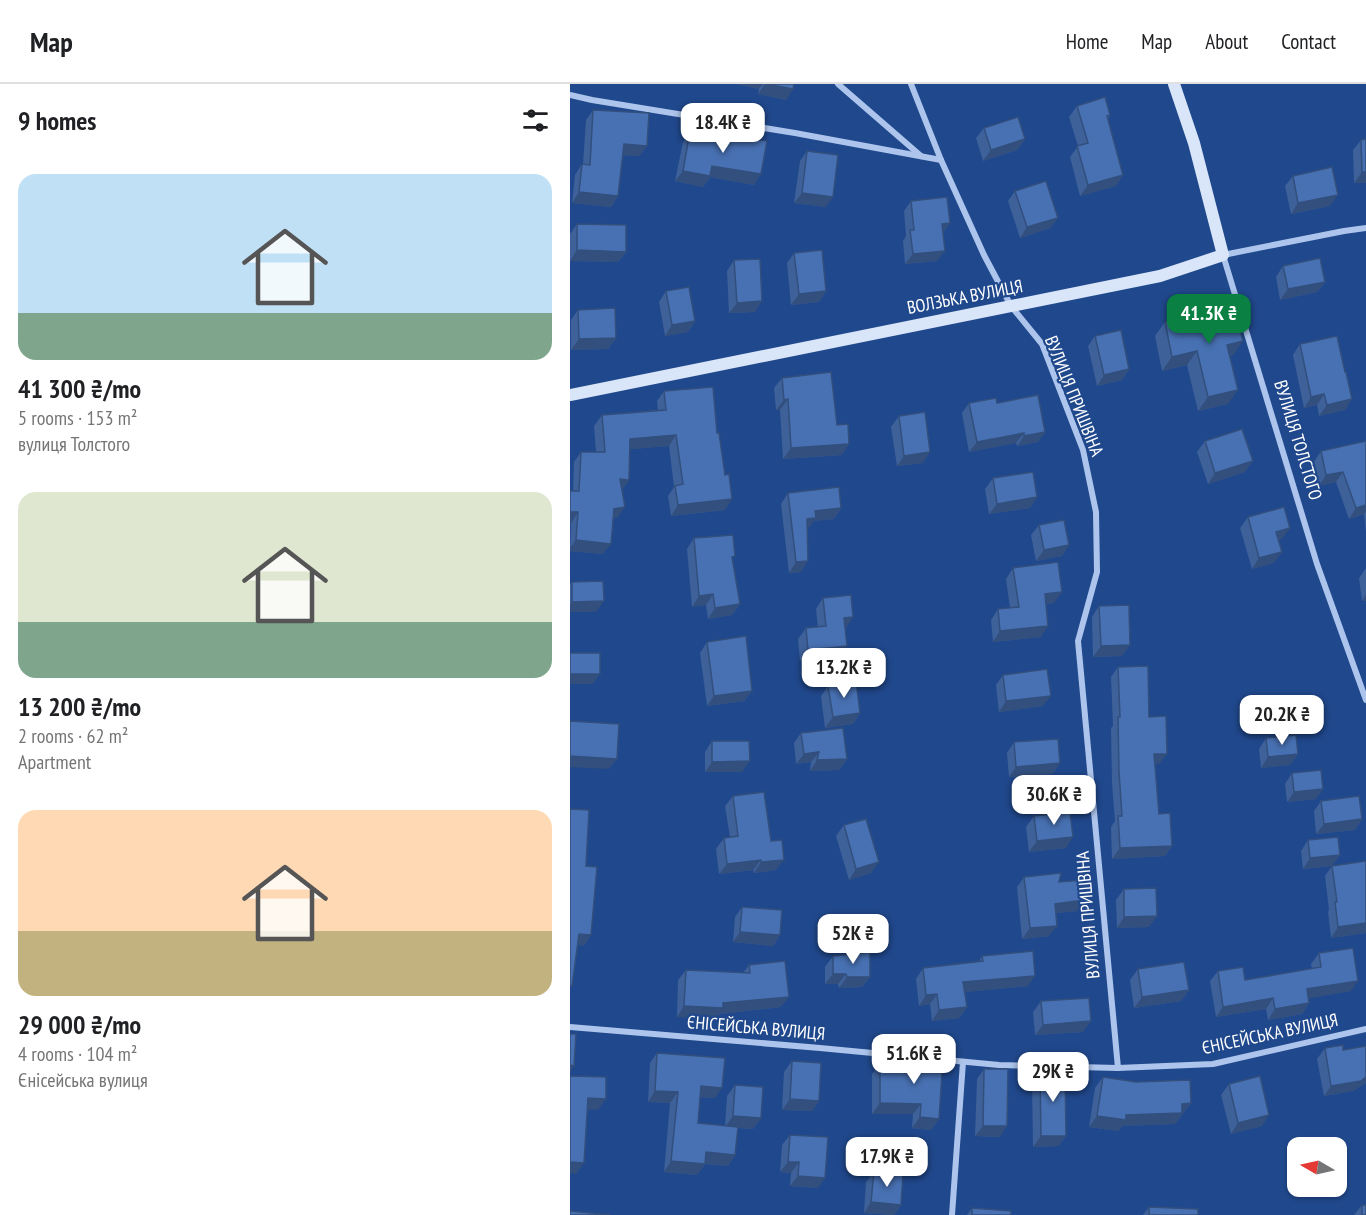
<!DOCTYPE html>
<meta charset="utf-8">
<style>
body{margin:0;font-family:"PT Sans Narrow",sans-serif;background:#f2f2f2;color:#202124;height:100vh;display:flex;flex-direction:column;font-size:22px;white-space:nowrap}
*{box-sizing:border-box;margin:0}
p{font-size:20px;color:#757577}
.icon{flex:none;width:33px;height:33px;fill:none;stroke:currentColor;stroke-width:2;stroke-linecap:round;stroke-linejoin:round}
.map{position:relative;flex:1;overflow:hidden}
.details{display:flex;flex-direction:column;background:#fff;width:570px}
.details>*{flex:none}
.needle{width:39px;rotate:279deg}
.tools{position:absolute;left:717px;top:1053px;display:grid;gap:12px}
.tools a{display:grid;place-items:center;width:60px;height:60px;border-radius:12px;background:#fff;box-shadow:0 2px 4px #0004;font-size:30px}
.price{position:absolute;translate:-50% -51px;padding:0 14px;border-radius:12px;background:#fff;color:#222;font-size:20px;line-height:39px;filter:drop-shadow(0 2px 3px #0008)}
.price::after{content:'';position:absolute;left:50%;top:36px;width:18px;height:14px;margin-left:-9px;background:inherit;clip-path:polygon(0 0,100% 0,50% 100%)}
.price.selected{background:#0b8043;color:#fff}
ul{padding:0;list-style:none}
li{display:grid;align-content:center;gap:12px;height:318px;padding:0 18px}
li span{display:grid;place-items:center;height:186px;border-radius:18px;color:#555}
li>.icon{margin-inline-start:auto}
span .icon{width:108px;height:108px;fill:#fffc;stroke-width:1}
li b{font-size:26px}
h2{display:flex;justify-content:space-between;align-items:center;height:72px;padding:0 18px;font-size:26px}
header{display:flex;align-items:center;gap:36px;box-sizing:border-box;height:84px;padding:0 30px;background:#fff;border-bottom:2px solid #e0e0e0}
header strong{font-size:28px}
nav{display:flex;gap:33px;margin-inline-start:auto;font-size:21px}
main{display:flex;flex:1;min-height:0}
.map>svg:first-child{display:block}
.lines{fill:none;stroke-linecap:round;stroke-linejoin:round}
.street{stroke:#adc5ec;stroke-width:6}
.secondary{stroke:#d9e5f9;stroke-width:12}
.wall{fill:#3e619a}
.shaded-wall{fill:#324f7d}
.building{fill:#4871b3;stroke:#324f7d;stroke-width:1.5}
.labels{text-anchor:middle;stroke-width:4.5;stroke-linejoin:round;paint-order:stroke}
.street-label{font-size:18px;fill:#fff;stroke:#20488c}
</style>
<header>
<strong>Map</strong>
<nav><a>Home</a><a>Map</a><a>About</a><a>Contact</a></nav>
</header>
<main>
<section class="details">
<h2>9 homes<svg class="icon" aria-label="filters" viewBox="0 0 24 24"><path d="M4 7h16M4 17h16"/><circle cx="9" cy="7" r="2"/><circle cx="15" cy="17" r="2"/></svg></h2>
<ul>
<li><span style="background:linear-gradient(#bfe0f5 75%,#7fa58c 0)"><svg class="icon" aria-label="home" viewBox="0 0 24 24"><path d="M3 11l9-7 9 7M6 9v11h12V9"/></svg></span><div><b>41 300 ₴/mo</b><p>5 rooms · 153 m²</p><p>вулиця Толстого</p></div></li>
<li><span style="background:linear-gradient(#dfe7d0 70%,#7fa58c 0)"><svg class="icon" aria-label="home" viewBox="0 0 24 24"><path d="M3 11l9-7 9 7M6 9v11h12V9"/></svg></span><div><b>13 200 ₴/mo</b><p>2 rooms · 62 m²</p><p>Apartment</p></div></li>
<li><span style="background:linear-gradient(#ffd9b3 65%,#c2b280 0)"><svg class="icon" aria-label="home" viewBox="0 0 24 24"><path d="M3 11l9-7 9 7M6 9v11h12V9"/></svg></span><div><b>29 000 ₴/mo</b><p>4 rooms · 104 m²</p><p>Єнісейська вулиця</p></div></li>
</ul>
</section>
<div class="map">
<svg width="796" height="1131" viewBox="0 0 796 1131">
<rect width="100%" height="100%" fill="#20488c"/>
<g class="lines">
<g class="street">
<path d="M 268,0 L 351,72"/>
<path d="M 341,0 L 371,76 L 414,171 L 441,222 L 472,260 L 513,366 L 526,428 L 527,488 L 508,557 L 548,984"/>
<path d="M 0,11 L 22,16 L 225,49 L 371,76"/>
<path d="M 796,144 L 774,147 L 653,171 L 747,480 L 796,616"/>
<path d="M 0,943 L 250,964 L 429,981 L 548,984 L 643,980 L 796,945"/>
<path d="M 382,1131 L 393,978"/>
</g>
<path class="secondary" d="M 0,311 L 590,192 L 653,171 L 624,59 L 604,0"/>
</g>
<g class="wall">
<path d="M 167,0 L 224,0 L 216,16 L 188,10 L 189,5 Z"/>
<path d="M 507,22 L 540,31 L 538,35 L 553,91 L 546,102 L 510,112 L 500,73 L 508,62 L 499,33 Z"/>
<path d="M 23,26 L 77,62 L 69,72 L 53,71 L 48,112 L 41,123 L 2,119 L 5,91 L 12,80 L 13,80 L 16,36 Z"/>
<path d="M 414,44 L 455,55 L 447,66 L 413,77 L 406,54 Z"/>
<path d="M 120,47 L 175,57 L 177,54 L 184,101 L 140,93 L 133,103 L 105,97 L 113,58 Z"/>
<path d="M 796,55 L 796,99 L 784,99 L 783,66 L 791,56 Z"/>
<path d="M 237,67 L 256,123 L 224,119 L 230,77 Z"/>
<path d="M 723,92 L 760,122 L 721,130 L 715,102 Z"/>
<path d="M 445,107 L 488,134 L 480,144 L 450,154 L 438,117 Z"/>
<path d="M 341,117 L 380,139 L 373,149 L 367,177 L 335,180 L 333,157 L 336,152 L 334,127 Z"/>
<path d="M 7,140 L 56,168 L 48,178 L 0,177 L 0,150 Z"/>
<path d="M 224,169 L 256,207 L 249,218 L 221,221 L 217,179 Z"/>
<path d="M 164,176 L 185,228 L 159,229 L 157,187 Z"/>
<path d="M 713,182 L 755,198 L 747,208 L 710,216 L 706,193 Z"/>
<path d="M 96,207 L 125,237 L 118,248 L 95,252 L 89,218 Z"/>
<path d="M 8,226 L 46,254 L 38,265 L 1,266 L 1,236 Z"/>
<path d="M 595,238 L 663,271 L 660,272 L 658,320 L 628,327 L 617,281 L 592,287 L 585,252 Z"/>
<path d="M 525,252 L 559,285 L 552,296 L 527,302 L 518,262 Z"/>
<path d="M 730,260 L 775,326 L 749,332 L 747,321 L 734,324 L 723,271 Z"/>
<path d="M 212,294 L 267,341 L 272,371 L 213,375 L 210,326 L 206,326 L 204,304 Z"/>
<path d="M 94,307 L 155,426 L 101,432 L 98,412 L 104,403 L 99,362 L 60,365 L 59,396 L 52,406 L 47,434 L 43,434 L 33,470 L 0,467 L 1,439 L 0,439 L 0,407 L 3,407 L 4,378 L 11,368 L 26,368 L 24,342 L 32,331 L 88,326 L 87,317 Z"/>
<path d="M 399,319 L 427,319 L 475,348 L 468,358 L 447,362 L 446,359 L 399,368 L 392,329 Z"/>
<path d="M 329,332 L 353,379 L 327,382 L 321,343 Z"/>
<path d="M 635,357 L 675,388 L 638,400 L 627,368 Z"/>
<path d="M 796,357 L 796,448 L 794,430 L 779,435 L 766,398 L 749,402 L 744,378 L 751,367 Z"/>
<path d="M 423,394 L 467,413 L 460,424 L 419,430 L 415,405 Z"/>
<path d="M 218,409 L 271,424 L 264,435 L 243,437 L 238,445 L 231,488 L 219,489 L 211,420 Z"/>
<path d="M 678,433 L 712,455 L 708,456 L 704,479 L 682,485 L 670,444 Z"/>
<path d="M 469,441 L 499,461 L 492,472 L 466,477 L 461,451 Z"/>
<path d="M 124,454 L 162,476 L 170,520 L 162,531 L 138,535 L 136,521 L 122,523 L 117,465 Z"/>
<path d="M 443,484 L 484,519 L 476,520 L 471,553 L 423,558 L 421,536 L 428,525 L 440,524 L 436,495 Z"/>
<path d="M 796,484 L 796,517 L 792,517 L 789,494 Z"/>
<path d="M 2,498 L 26,528 L 0,528 L 0,500 Z"/>
<path d="M 253,514 L 276,544 L 269,573 L 230,577 L 228,555 L 236,544 L 248,543 L 246,525 Z"/>
<path d="M 529,522 L 552,572 L 523,573 L 522,533 Z"/>
<path d="M 137,558 L 182,607 L 174,617 L 137,622 L 130,569 Z"/>
<path d="M 548,583 L 579,633 L 589,680 L 585,680 L 589,730 L 602,762 L 595,772 L 542,775 L 541,743 L 545,737 L 542,699 L 541,644 L 543,642 L 541,593 Z"/>
<path d="M 433,591 L 473,622 L 429,628 L 426,601 Z"/>
<path d="M 258,602 L 290,629 L 283,640 L 255,644 L 251,612 Z"/>
<path d="M 231,649 L 277,675 L 269,686 L 240,687 L 241,678 L 226,680 L 224,659 Z"/>
<path d="M 696,654 L 728,670 L 720,681 L 691,684 L 689,665 Z"/>
<path d="M 142,657 L 172,688 L 135,688 L 135,668 Z"/>
<path d="M 444,658 L 483,690 L 439,693 L 437,669 Z"/>
<path d="M 722,689 L 746,715 L 717,718 L 715,700 Z"/>
<path d="M 163,712 L 201,757 L 206,786 L 184,789 L 183,786 L 149,790 L 146,765 L 154,754 L 160,753 L 155,722 Z"/>
<path d="M 751,717 L 792,735 L 785,746 L 746,750 L 744,727 Z"/>
<path d="M 464,732 L 496,764 L 459,768 L 456,743 Z"/>
<path d="M 274,741 L 301,789 L 279,796 L 266,752 Z"/>
<path d="M 738,756 L 770,771 L 762,782 L 733,785 L 731,767 Z"/>
<path d="M 796,777 L 796,849 L 761,854 L 758,828 L 759,826 L 755,792 L 762,782 Z"/>
<path d="M 454,793 L 489,798 L 515,816 L 507,827 L 486,829 L 479,852 L 452,855 L 447,803 Z"/>
<path d="M 554,805 L 579,843 L 547,844 L 546,816 Z"/>
<path d="M 172,823 L 210,851 L 203,862 L 163,858 L 165,833 Z"/>
<path d="M 749,869 L 781,907 L 738,914 L 739,919 L 732,930 L 698,936 L 696,925 L 646,933 L 640,897 L 648,887 L 675,896 L 742,885 L 741,880 Z"/>
<path d="M 263,872 L 300,893 L 292,903 L 269,904 L 268,900 L 255,900 L 255,883 Z"/>
<path d="M 412,872 L 458,902 L 395,908 L 397,923 L 389,934 L 362,937 L 360,920 L 349,922 L 346,895 L 353,884 L 409,877 Z"/>
<path d="M 179,881 L 211,923 L 149,930 L 146,934 L 107,933 L 108,896 L 116,886 L 173,889 Z"/>
<path d="M 568,885 L 619,906 L 611,917 L 564,924 L 560,896 Z"/>
<path d="M 471,917 L 513,948 L 465,951 L 463,928 Z"/>
<path d="M 796,962 L 796,999 L 783,1007 L 754,1012 L 747,975 L 755,964 L 773,966 Z"/>
<path d="M 87,969 L 145,1014 L 130,1013 L 128,1039 L 155,1042 L 157,1012 L 165,1001 L 191,1034 L 183,1045 L 168,1044 L 165,1071 L 158,1082 L 135,1080 L 127,1091 L 94,1088 L 100,1019 L 78,1018 L 80,979 Z"/>
<path d="M 354,972 L 369,1035 L 361,1046 L 342,1044 L 343,1030 L 302,1030 L 302,990 L 310,979 L 349,980 Z"/>
<path d="M 222,977 L 249,1017 L 242,1027 L 212,1026 L 214,988 Z"/>
<path d="M 414,985 L 430,1053 L 405,1052 L 407,995 Z"/>
<path d="M 470,987 L 496,1052 L 488,1062 L 463,1063 L 462,997 Z"/>
<path d="M 533,993 L 621,1019 L 605,1040 L 552,1042 L 548,1047 L 519,1043 L 525,1004 Z"/>
<path d="M 659,1000 L 692,1042 L 661,1050 L 651,1011 Z"/>
<path d="M 220,1051 L 248,1104 L 220,1102 L 221,1089 L 210,1088 L 212,1061 Z"/>
<path d="M 304,1088 L 331,1121 L 324,1131 L 294,1129 L 296,1098 Z"/>
<path d="M 792,1121 L 796,1131 L 784,1131 Z"/>
<path d="M 579,1123 L 628,1131 L 573,1131 Z"/>
<path d="M 402,1124 L 441,1131 L 397,1131 Z"/>
</g>
<g class="shaded-wall">
<path d="M 167,0 L 193,0 L 189,5 Z"/>
<path d="M 195,0 L 223,5 L 216,16 L 188,10 Z"/>
<path d="M 455,55 L 447,66 L 413,77 L 421,66 Z"/>
<path d="M 54,60 L 77,62 L 69,72 L 46,71 Z"/>
<path d="M 142,82 L 191,90 L 184,101 L 140,93 L 133,103 L 105,97 L 113,87 Z"/>
<path d="M 792,88 L 796,88 L 796,99 L 784,99 Z"/>
<path d="M 553,91 L 546,102 L 510,112 L 518,101 Z"/>
<path d="M 9,108 L 48,112 L 41,123 L 2,119 Z"/>
<path d="M 232,109 L 263,113 L 256,123 L 224,119 Z"/>
<path d="M 768,111 L 760,122 L 721,130 L 728,119 Z"/>
<path d="M 488,134 L 480,144 L 450,154 L 457,143 Z"/>
<path d="M 380,139 L 372,150 L 372,140 Z"/>
<path d="M 7,166 L 56,168 L 48,178 L 0,177 Z"/>
<path d="M 375,167 L 367,177 L 335,180 L 343,170 Z"/>
<path d="M 755,198 L 747,208 L 710,216 L 718,205 Z"/>
<path d="M 256,207 L 249,218 L 221,221 L 229,210 Z"/>
<path d="M 192,217 L 185,228 L 159,229 L 167,219 Z"/>
<path d="M 125,237 L 118,248 L 95,252 L 102,241 Z"/>
<path d="M 46,254 L 38,265 L 1,266 L 9,255 Z"/>
<path d="M 673,257 L 663,271 L 647,275 L 657,261 Z"/>
<path d="M 627,267 L 617,281 L 592,287 L 602,273 Z"/>
<path d="M 559,285 L 552,296 L 527,302 L 534,291 Z"/>
<path d="M 668,306 L 658,320 L 628,327 L 638,313 Z"/>
<path d="M 754,310 L 747,321 L 734,324 L 741,313 Z"/>
<path d="M 218,315 L 210,326 L 206,326 L 214,316 Z"/>
<path d="M 782,315 L 775,326 L 749,332 L 757,321 Z"/>
<path d="M 475,348 L 468,358 L 447,362 L 454,352 Z"/>
<path d="M 454,349 L 446,359 L 399,368 L 407,358 Z"/>
<path d="M 106,351 L 99,362 L 53,366 L 60,355 Z"/>
<path d="M 279,360 L 272,371 L 213,375 L 221,364 Z"/>
<path d="M 360,368 L 353,379 L 327,382 L 334,372 Z"/>
<path d="M 683,377 L 675,388 L 638,400 L 645,389 Z"/>
<path d="M 773,388 L 766,398 L 749,402 L 756,391 Z"/>
<path d="M 50,395 L 59,396 L 52,406 Z"/>
<path d="M 467,413 L 460,424 L 419,430 L 427,420 Z"/>
<path d="M 162,415 L 155,426 L 101,432 L 108,421 Z"/>
<path d="M 796,421 L 796,427 L 794,430 L 779,435 L 786,424 Z"/>
<path d="M 55,423 L 47,434 L 37,435 L 44,425 Z"/>
<path d="M 271,424 L 264,435 L 244,437 L 238,445 L 230,446 L 237,435 L 245,427 Z"/>
<path d="M 0,428 L 8,428 L 1,439 L 0,439 Z"/>
<path d="M 720,444 L 712,455 L 699,459 L 706,448 Z"/>
<path d="M 6,456 L 41,460 L 33,470 L 0,467 L 0,464 Z"/>
<path d="M 499,461 L 492,472 L 466,477 L 474,466 Z"/>
<path d="M 712,468 L 704,479 L 682,485 L 689,474 Z"/>
<path d="M 238,477 L 231,488 L 219,489 L 226,478 Z"/>
<path d="M 492,508 L 484,519 L 467,521 L 475,510 Z"/>
<path d="M 143,510 L 136,521 L 122,523 L 129,512 Z"/>
<path d="M 796,511 L 796,517 L 792,517 Z"/>
<path d="M 34,517 L 26,528 L 0,528 L 0,520 L 2,518 Z"/>
<path d="M 170,520 L 162,531 L 138,535 L 145,524 Z"/>
<path d="M 283,533 L 276,544 L 267,545 L 274,534 Z"/>
<path d="M 478,542 L 471,553 L 423,558 L 430,547 Z"/>
<path d="M 560,561 L 552,572 L 523,573 L 531,562 Z"/>
<path d="M 277,562 L 269,573 L 230,577 L 238,566 Z"/>
<path d="M 0,590 L 30,590 L 23,600 L 0,600 Z"/>
<path d="M 182,607 L 174,617 L 137,622 L 144,612 Z"/>
<path d="M 481,612 L 473,622 L 429,628 L 436,617 Z"/>
<path d="M 290,629 L 283,640 L 255,644 L 263,633 Z"/>
<path d="M 249,668 L 241,678 L 226,680 L 234,670 Z"/>
<path d="M 584,670 L 597,670 L 589,680 L 577,681 Z"/>
<path d="M 728,670 L 720,681 L 691,684 L 698,673 Z"/>
<path d="M 0,672 L 47,675 L 39,685 L 0,683 Z"/>
<path d="M 277,675 L 269,686 L 240,687 L 247,676 Z"/>
<path d="M 180,677 L 172,688 L 135,688 L 142,678 Z"/>
<path d="M 490,679 L 483,690 L 439,693 L 446,683 Z"/>
<path d="M 753,705 L 746,715 L 717,718 L 724,708 Z"/>
<path d="M 792,735 L 785,746 L 746,750 L 754,740 Z"/>
<path d="M 503,753 L 496,764 L 459,768 L 467,757 Z"/>
<path d="M 602,762 L 595,772 L 542,775 L 550,764 Z"/>
<path d="M 770,771 L 762,782 L 733,785 L 740,774 Z"/>
<path d="M 191,776 L 183,786 L 149,790 L 157,780 Z"/>
<path d="M 214,776 L 206,786 L 184,789 L 191,778 Z"/>
<path d="M 309,778 L 301,789 L 279,796 L 286,785 Z"/>
<path d="M 515,816 L 507,827 L 477,830 L 485,820 Z"/>
<path d="M 587,832 L 579,843 L 547,844 L 554,833 Z"/>
<path d="M 796,839 L 796,849 L 761,854 L 768,843 Z"/>
<path d="M 487,842 L 479,852 L 452,855 L 460,844 Z"/>
<path d="M 170,848 L 210,851 L 203,862 L 163,858 Z"/>
<path d="M 9,850 L 21,851 L 14,862 L 2,860 Z"/>
<path d="M 263,890 L 276,890 L 268,900 L 255,900 Z"/>
<path d="M 465,892 L 458,902 L 386,909 L 393,898 Z"/>
<path d="M 277,893 L 300,893 L 292,903 L 269,904 Z"/>
<path d="M 788,897 L 781,907 L 729,916 L 737,905 Z"/>
<path d="M 619,906 L 611,917 L 564,924 L 572,913 Z"/>
<path d="M 367,910 L 360,920 L 349,922 L 356,911 Z"/>
<path d="M 219,913 L 211,923 L 149,930 L 146,934 L 107,933 L 114,922 L 153,919 Z"/>
<path d="M 703,914 L 696,925 L 646,933 L 653,923 Z"/>
<path d="M 739,919 L 732,930 L 698,936 L 705,925 Z"/>
<path d="M 397,923 L 389,934 L 362,937 L 369,926 Z"/>
<path d="M 521,937 L 513,948 L 465,951 L 473,941 Z"/>
<path d="M 0,981 L 4,982 L 0,988 Z"/>
<path d="M 796,993 L 796,999 L 783,1007 L 754,1012 L 761,1002 Z"/>
<path d="M 131,1002 L 152,1004 L 145,1014 L 123,1013 Z"/>
<path d="M 85,1007 L 108,1008 L 100,1019 L 78,1018 Z"/>
<path d="M 18,1014 L 36,1015 L 28,1026 L 11,1025 Z"/>
<path d="M 220,1015 L 249,1017 L 242,1027 L 212,1026 Z"/>
<path d="M 310,1019 L 351,1020 L 343,1030 L 302,1030 Z"/>
<path d="M 621,1019 L 605,1040 L 552,1042 L 548,1047 L 519,1043 L 527,1032 L 556,1031 L 612,1020 Z"/>
<path d="M 699,1031 L 692,1042 L 661,1050 L 668,1039 Z"/>
<path d="M 163,1032 L 191,1034 L 183,1045 L 155,1043 Z"/>
<path d="M 350,1033 L 369,1035 L 361,1046 L 342,1044 Z"/>
<path d="M 413,1042 L 437,1042 L 430,1053 L 405,1052 Z"/>
<path d="M 471,1052 L 496,1052 L 488,1062 L 463,1063 Z"/>
<path d="M 136,1068 L 165,1071 L 158,1082 L 129,1079 Z"/>
<path d="M 101,1077 L 135,1080 L 127,1091 L 94,1088 Z"/>
<path d="M 0,1078 L 14,1079 L 6,1090 L 0,1089 Z"/>
<path d="M 218,1078 L 229,1078 L 221,1089 L 210,1088 Z"/>
<path d="M 228,1092 L 255,1094 L 248,1104 L 220,1102 Z"/>
<path d="M 301,1118 L 331,1121 L 324,1131 L 294,1129 Z"/>
</g>
<g class="building">
<path d="M 197,0 L 224,0 L 223,5 Z"/>
<path d="M 535,13 L 540,31 L 537,32 L 553,91 L 518,101 L 507,62 L 518,59 L 507,22 Z"/>
<path d="M 23,26 L 79,29 L 77,62 L 54,60 L 48,112 L 9,108 L 12,80 L 20,81 Z"/>
<path d="M 448,33 L 455,55 L 421,66 L 414,44 Z"/>
<path d="M 120,47 L 177,57 L 177,54 L 197,57 L 191,90 L 142,82 L 140,92 L 113,87 Z"/>
<path d="M 796,55 L 796,88 L 792,88 L 791,56 Z"/>
<path d="M 237,67 L 268,71 L 263,113 L 232,109 Z"/>
<path d="M 762,83 L 768,111 L 728,119 L 723,92 Z"/>
<path d="M 476,97 L 488,134 L 457,143 L 445,107 Z"/>
<path d="M 377,113 L 380,139 L 372,140 L 375,167 L 343,170 L 340,146 L 344,146 L 341,117 Z"/>
<path d="M 7,140 L 56,141 L 56,168 L 7,166 Z"/>
<path d="M 252,166 L 256,207 L 229,210 L 224,169 Z"/>
<path d="M 750,174 L 755,198 L 718,205 L 713,182 Z"/>
<path d="M 190,175 L 192,217 L 167,219 L 164,176 Z"/>
<path d="M 119,203 L 125,237 L 102,241 L 96,207 Z"/>
<path d="M 663,220 L 673,257 L 657,261 L 668,306 L 638,313 L 627,267 L 602,273 L 595,238 Z"/>
<path d="M 45,224 L 46,254 L 9,255 L 8,226 Z"/>
<path d="M 551,246 L 559,285 L 534,291 L 525,252 Z"/>
<path d="M 767,252 L 775,288 L 776,288 L 782,315 L 757,321 L 754,310 L 741,313 L 730,260 Z"/>
<path d="M 261,288 L 267,341 L 278,340 L 279,360 L 221,364 L 218,315 L 214,316 L 212,294 Z"/>
<path d="M 143,303 L 147,349 L 149,349 L 155,391 L 159,390 L 162,415 L 108,421 L 105,402 L 113,400 L 106,351 L 60,355 L 59,396 L 50,395 L 55,423 L 44,425 L 41,460 L 6,456 L 8,428 L 0,428 L 0,407 L 9,407 L 11,368 L 35,368 L 32,331 L 96,326 L 94,307 Z"/>
<path d="M 468,311 L 475,348 L 454,352 L 454,349 L 407,358 L 399,319 L 426,314 L 427,319 Z"/>
<path d="M 355,328 L 360,368 L 334,372 L 329,332 Z"/>
<path d="M 672,345 L 683,377 L 645,389 L 635,357 Z"/>
<path d="M 796,357 L 796,421 L 786,424 L 773,388 L 756,391 L 751,367 Z"/>
<path d="M 463,388 L 467,413 L 427,420 L 423,394 Z"/>
<path d="M 269,403 L 271,424 L 245,427 L 246,434 L 237,435 L 238,477 L 226,478 L 218,409 Z"/>
<path d="M 714,423 L 720,444 L 706,448 L 712,468 L 689,474 L 678,433 Z"/>
<path d="M 494,436 L 499,461 L 474,466 L 469,441 Z"/>
<path d="M 163,451 L 165,472 L 162,473 L 170,520 L 145,524 L 143,510 L 129,512 L 124,454 Z"/>
<path d="M 488,478 L 492,508 L 475,510 L 478,542 L 430,547 L 428,525 L 449,523 L 443,484 Z"/>
<path d="M 33,497 L 34,517 L 2,518 L 2,498 Z"/>
<path d="M 281,511 L 283,533 L 274,534 L 277,562 L 238,566 L 236,544 L 256,542 L 253,514 Z"/>
<path d="M 559,521 L 560,561 L 531,562 L 529,522 Z"/>
<path d="M 176,552 L 182,607 L 144,612 L 137,558 Z"/>
<rect x="0" y="569" width="30" height="21"/>
<path d="M 578,582 L 579,633 L 596,632 L 597,670 L 584,670 L 589,730 L 600,729 L 602,762 L 550,764 L 548,732 L 552,732 L 549,688 L 548,633 L 550,633 L 548,583 Z"/>
<path d="M 477,585 L 481,612 L 436,617 L 433,591 Z"/>
<path d="M 286,597 L 290,629 L 263,633 L 258,602 Z"/>
<path d="M 0,637 L 49,640 L 47,675 L 0,672 Z"/>
<path d="M 273,644 L 277,675 L 247,676 L 249,668 L 234,670 L 231,649 Z"/>
<path d="M 726,651 L 728,670 L 698,673 L 696,654 Z"/>
<path d="M 488,655 L 490,679 L 446,683 L 444,658 Z"/>
<path d="M 142,657 L 179,657 L 180,677 L 142,678 Z"/>
<path d="M 751,686 L 753,705 L 724,708 L 722,689 Z"/>
<path d="M 194,708 L 201,757 L 212,756 L 214,776 L 191,778 L 191,776 L 157,780 L 154,754 L 168,752 L 163,712 Z"/>
<path d="M 789,712 L 792,735 L 754,740 L 751,717 Z"/>
<path d="M 0,725 L 19,726 L 16,782 L 27,783 L 21,851 L 9,850 L 2,902 L 0,902 Z"/>
<path d="M 500,728 L 503,753 L 467,757 L 464,732 Z"/>
<path d="M 296,735 L 309,778 L 286,785 L 274,741 Z"/>
<path d="M 768,753 L 770,771 L 740,774 L 738,756 Z"/>
<path d="M 796,777 L 796,839 L 768,843 L 765,818 L 767,818 L 762,782 Z"/>
<path d="M 491,789 L 489,798 L 513,796 L 515,816 L 485,820 L 487,842 L 460,844 L 454,793 Z"/>
<path d="M 586,804 L 587,832 L 554,833 L 554,805 Z"/>
<path d="M 172,823 L 212,826 L 210,851 L 170,848 Z"/>
<path d="M 783,864 L 788,897 L 737,905 L 739,919 L 705,925 L 703,914 L 653,923 L 648,887 L 673,883 L 675,896 L 751,883 L 749,869 Z"/>
<path d="M 463,867 L 465,892 L 393,898 L 397,923 L 369,926 L 367,910 L 356,911 L 353,884 L 413,877 L 412,872 Z"/>
<path d="M 300,868 L 300,893 L 277,893 L 276,890 L 263,890 L 263,872 Z"/>
<path d="M 215,877 L 219,913 L 153,919 L 153,924 L 114,922 L 116,886 L 180,889 L 179,881 Z"/>
<path d="M 614,878 L 619,906 L 572,913 L 568,885 Z"/>
<path d="M 519,914 L 521,937 L 473,941 L 471,917 Z"/>
<path d="M 0,950 L 6,950 L 4,982 L 0,981 Z"/>
<path d="M 773,961 L 773,966 L 796,962 L 796,993 L 791,997 L 761,1002 L 755,964 Z"/>
<path d="M 87,969 L 155,974 L 152,1004 L 131,1002 L 128,1039 L 168,1043 L 165,1071 L 136,1068 L 135,1080 L 101,1077 L 108,1008 L 85,1007 Z"/>
<path d="M 354,972 L 373,974 L 369,1035 L 350,1033 L 351,1020 L 310,1019 L 310,979 L 354,980 Z"/>
<path d="M 222,977 L 251,979 L 249,1017 L 220,1015 Z"/>
<path d="M 414,985 L 438,985 L 437,1042 L 413,1042 Z"/>
<path d="M 495,986 L 496,1052 L 471,1052 L 470,987 Z"/>
<path d="M 0,992 L 36,993 L 36,1015 L 18,1014 L 14,1079 L 0,1078 Z"/>
<path d="M 690,992 L 699,1031 L 668,1039 L 659,1000 Z"/>
<path d="M 533,993 L 566,998 L 620,996 L 621,1019 L 612,1020 L 612,1029 L 556,1031 L 556,1036 L 527,1032 Z"/>
<path d="M 165,1001 L 193,1003 L 191,1034 L 163,1032 Z"/>
<path d="M 220,1051 L 258,1053 L 255,1094 L 228,1092 L 229,1078 L 218,1078 Z"/>
<path d="M 304,1088 L 333,1090 L 331,1121 L 301,1118 Z"/>
<rect x="792" y="1121" width="4" height="10"/>
<path d="M 579,1123 L 628,1125 L 628,1131 L 579,1131 Z"/>
<path d="M 402,1124 L 441,1127 L 441,1131 L 402,1131 Z"/>
<path d="M 0,1127 L 40,1131 L 0,1131 Z"/>
</g>
<g class="labels">
<g class="street-label">
<text transform="translate(395 213) rotate(-11)" y="6">ВОЛЗЬКА ВУЛИЦЯ</text>
<text transform="translate(504 312) rotate(68)" y="6">ВУЛИЦЯ ПРИШВІНА</text>
<text transform="translate(728 356) rotate(73)" y="6">ВУЛИЦЯ ТОЛСТОГО</text>
<text transform="translate(518 831) rotate(-95)" y="6">ВУЛИЦЯ ПРИШВІНА</text>
<text transform="translate(186 944) rotate(5)" y="6">ЄНІСЕЙСЬКА ВУЛИЦЯ</text>
<text transform="translate(700 950) rotate(-12)" y="6">ЄНІСЕЙСЬКА ВУЛИЦЯ</text>
</g>
</g>
</svg>
<div class="tools">
<a><svg class="needle" viewBox="-14 -14 28 28"><path d="M0-13l5 13h-10z" fill="#e53935"/><path d="M0 13l5-13h-10z" fill="#757577"/></svg></a>
</div>
<b class="price" style="left:153px;top:70px">18.4K ₴</b>
<b class="price selected" style="left:639px;top:261px">41.3K ₴</b>
<b class="price" style="left:274px;top:615px">13.2K ₴</b>
<b class="price" style="left:712px;top:662px">20.2K ₴</b>
<b class="price" style="left:484px;top:742px">30.6K ₴</b>
<b class="price" style="left:283px;top:881px">52K ₴</b>
<b class="price" style="left:344px;top:1001px">51.6K ₴</b>
<b class="price" style="left:483px;top:1019px">29K ₴</b>
<b class="price" style="left:317px;top:1104px">17.9K ₴</b>
</div>
</main>
